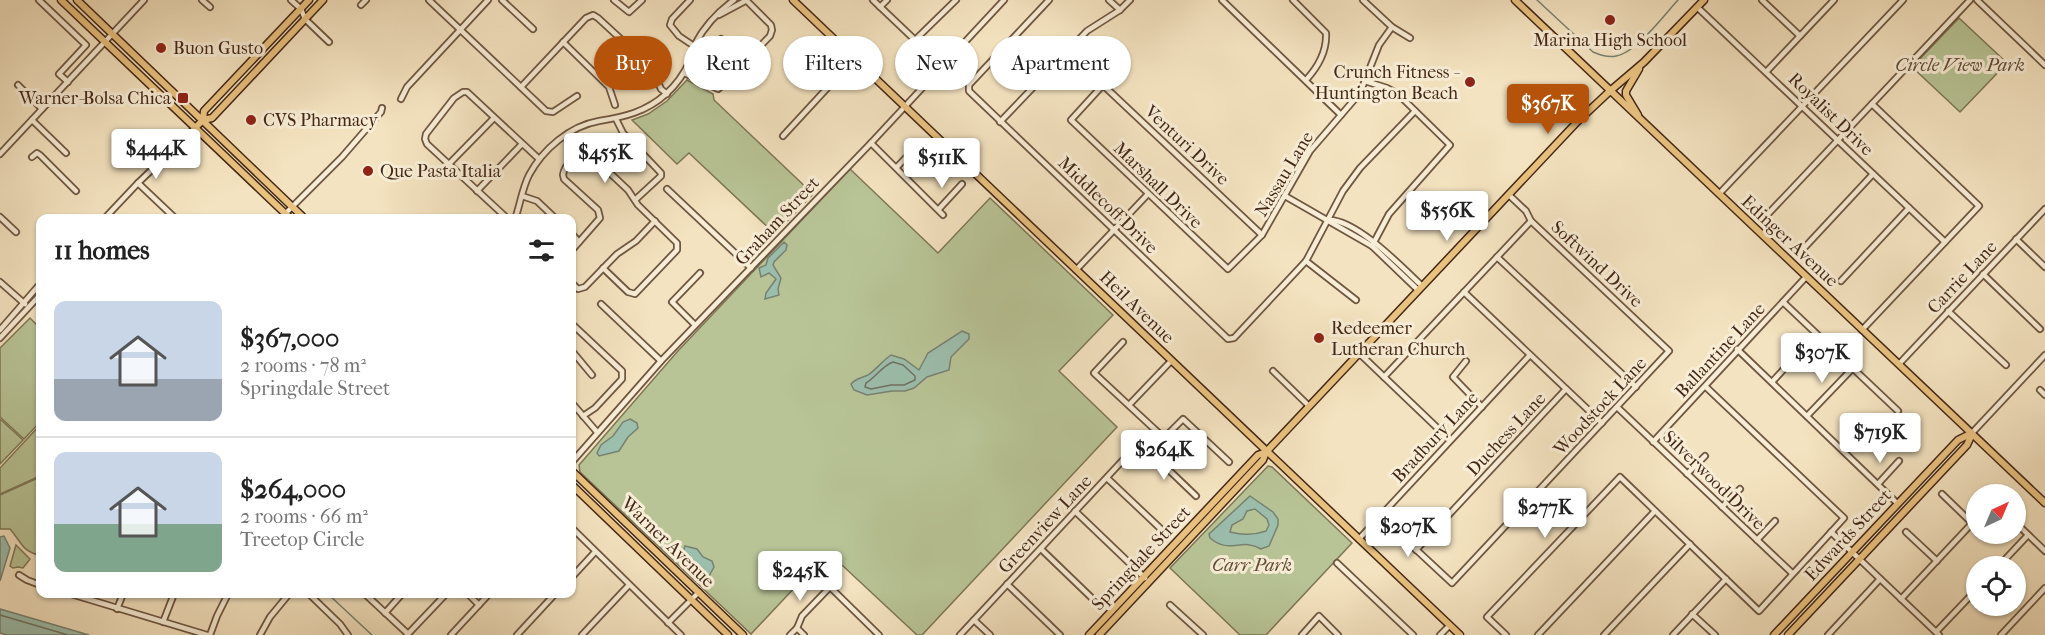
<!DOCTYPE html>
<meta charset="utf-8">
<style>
body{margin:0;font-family:"IM FELL French Canon",serif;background:#f6f6f6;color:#222;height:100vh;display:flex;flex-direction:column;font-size:22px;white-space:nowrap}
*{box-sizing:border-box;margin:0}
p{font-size:20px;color:#767676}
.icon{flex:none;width:33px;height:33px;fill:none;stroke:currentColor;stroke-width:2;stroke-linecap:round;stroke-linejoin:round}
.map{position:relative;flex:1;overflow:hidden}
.side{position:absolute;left:36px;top:214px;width:540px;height:384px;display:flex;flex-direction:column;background:#fff;border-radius:12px;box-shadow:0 2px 4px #0004}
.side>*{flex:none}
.top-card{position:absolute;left:594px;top:36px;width:570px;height:54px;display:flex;gap:12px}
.needle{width:39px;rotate:44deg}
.fabs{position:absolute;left:1966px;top:484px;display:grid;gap:12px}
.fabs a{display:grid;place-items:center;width:60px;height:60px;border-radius:50%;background:#fff;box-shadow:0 2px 4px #0004;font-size:30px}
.price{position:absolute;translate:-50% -51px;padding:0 14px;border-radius:6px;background:#fff;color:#222;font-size:20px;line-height:39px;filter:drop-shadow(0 2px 3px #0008)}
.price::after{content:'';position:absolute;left:50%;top:36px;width:18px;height:14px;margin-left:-9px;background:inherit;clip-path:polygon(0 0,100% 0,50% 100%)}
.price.active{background:#b45309;color:#fff}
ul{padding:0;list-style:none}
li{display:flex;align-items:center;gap:18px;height:150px;padding:0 18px}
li+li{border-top:2px solid #e0e0e0}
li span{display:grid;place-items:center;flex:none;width:168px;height:120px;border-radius:12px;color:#555}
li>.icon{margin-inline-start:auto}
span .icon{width:72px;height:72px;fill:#fffc;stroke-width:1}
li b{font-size:26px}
h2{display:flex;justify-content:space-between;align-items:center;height:72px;padding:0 18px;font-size:26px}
.chip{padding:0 21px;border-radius:27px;background:#fff;box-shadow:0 2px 4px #0004;font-size:21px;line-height:54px}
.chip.active{background:#b45309;color:#fff}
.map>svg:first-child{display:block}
.green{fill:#b8c496;stroke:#7e7656;stroke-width:1.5}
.water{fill:#9cbead;stroke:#788271;stroke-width:1.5;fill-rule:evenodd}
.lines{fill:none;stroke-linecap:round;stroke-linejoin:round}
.shore{stroke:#707262;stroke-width:1.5}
.stream{stroke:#788271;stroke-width:1.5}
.minor-casing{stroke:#6f5641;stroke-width:8}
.major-casing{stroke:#432717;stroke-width:9}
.minor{stroke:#f8edd6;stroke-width:4.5}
.major{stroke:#eac280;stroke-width:6}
.poi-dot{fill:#8f2418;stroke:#f8edd6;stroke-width:2}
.labels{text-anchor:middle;stroke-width:6;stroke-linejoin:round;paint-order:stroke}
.poi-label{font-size:18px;fill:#432717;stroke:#f8edd6;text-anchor:start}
.park-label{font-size:18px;font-style:italic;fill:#604e37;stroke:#f8edd6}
.street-label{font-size:18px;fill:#432717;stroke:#f8edd6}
</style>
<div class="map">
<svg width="2045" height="635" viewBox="0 0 2045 635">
<rect width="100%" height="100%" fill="#f4e3c0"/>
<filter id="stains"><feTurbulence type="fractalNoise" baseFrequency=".00333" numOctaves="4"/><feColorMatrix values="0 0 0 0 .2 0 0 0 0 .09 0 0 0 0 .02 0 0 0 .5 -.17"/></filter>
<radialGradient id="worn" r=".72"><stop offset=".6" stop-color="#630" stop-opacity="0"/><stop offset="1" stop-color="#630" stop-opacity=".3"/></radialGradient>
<g class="green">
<path d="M 1959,18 L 2007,63 L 1960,112 L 1912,67 Z"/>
<path d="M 687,80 L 713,94 L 714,100 L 813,194 L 775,234 L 689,153 L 677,164 L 632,120 L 648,114 L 667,101 Z"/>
<path d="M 850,169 L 938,253 L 990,198 L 1113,315 L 1059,371 L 1117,427 L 922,635 L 917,635 L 828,552 L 751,634 L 580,472 L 579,465 L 677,352 Z"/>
<path d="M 30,318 L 40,328 L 40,422 L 24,439 L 0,417 L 0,348 Z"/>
<path d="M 0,419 L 23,440 L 0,464 Z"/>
<path d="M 40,425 L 40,476 L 0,494 L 0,468 Z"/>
<path d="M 1268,466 L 1272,467 L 1352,543 L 1266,635 L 1240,635 L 1170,568 Z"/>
<path d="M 40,477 L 40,556 C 20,549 23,544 10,529 L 0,529 L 0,495 Z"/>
<path d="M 16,545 L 30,559 L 23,568 L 18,567 L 13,568 L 10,566 Z"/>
</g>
<g class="water">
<path d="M 784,242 L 787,245 L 786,250 L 774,262 L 773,265 L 781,278 L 778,289 L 779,295 L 765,299 L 766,293 L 776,279 L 769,273 L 761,277 L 759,268 L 766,265 L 768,258 Z"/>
<path d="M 962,331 L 969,334 L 969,339 L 951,357 L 949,370 L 927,377 L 914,388 L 905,391 L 892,391 L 867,395 L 854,390 L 851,384 C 856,378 862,378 868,375 C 877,369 881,362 891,355 L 904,359 L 919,370 L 928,353 Z"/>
<path d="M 630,419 L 637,423 L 638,428 L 628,437 L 619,451 L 599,456 L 597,453 L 601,445 L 613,436 L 623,422 Z"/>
<path d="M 1250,496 L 1273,512 L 1278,519 L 1278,525 L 1269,546 L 1261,549 C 1241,537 1230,555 1210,538 L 1209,534 ZM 1255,509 L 1267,519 L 1269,525 L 1266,531 C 1255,535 1241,535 1230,532 L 1232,525 L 1243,519 L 1247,511 Z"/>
<path d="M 4,536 L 10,548 L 0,581 L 0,537 Z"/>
<path d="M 685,546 L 697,549 L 703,557 L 712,561 L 714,567 L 708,578 L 705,579 L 700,576 L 699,568 C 692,565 685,560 683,552 Z"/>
<path d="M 0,609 L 89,635 L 7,635 L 0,633 Z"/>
</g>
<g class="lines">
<g class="shore">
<path d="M 893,362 L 903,365 L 915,376 L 915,380 L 904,385 L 891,385 L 871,389 L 865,387 L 866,383 C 876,377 882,366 893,362 Z"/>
<path d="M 0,615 L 68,635"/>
</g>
<g class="stream">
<path d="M 1537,0 L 1593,52 C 1600,55 1608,58 1616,56 C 1636,53 1664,15 1678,0"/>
<path d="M 328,594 L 372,635"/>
</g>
<g class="minor-casing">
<g id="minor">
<path d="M 39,0 L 86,45 L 59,74 L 68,82"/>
<path d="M 202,0 L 210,7"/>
<path d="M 291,0 L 301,9 L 305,19 L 329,42"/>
<path d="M 429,0 L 546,111 L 553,112 L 577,96"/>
<path d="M 502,0 L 533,29"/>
<path d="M 614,0 L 629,12 L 642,0"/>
<path d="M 690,0 L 672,19 L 670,25 L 679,36 L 694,46"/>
<path d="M 873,0 L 915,40 L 956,0"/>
<path d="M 1049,0 L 969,85 L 969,91 L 1228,339 L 1234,338 L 1306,261 L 1343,191 L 1360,168 L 1415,111"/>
<path d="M 1109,0 L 1120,10"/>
<path d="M 1222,0 L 1341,115"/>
<path d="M 1293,0 L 1326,33 C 1327,51 1318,67 1306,80"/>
<path d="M 1363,0 L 1392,27 L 1410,38"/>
<path d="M 1762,0 L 1800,36"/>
<path d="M 1977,0 L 2045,65"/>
<path d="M 361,5 L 366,0"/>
<path d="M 880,7 L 887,0"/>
<path d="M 1697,7 L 1945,242"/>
<path d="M 719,15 L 747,0"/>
<path d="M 721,39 L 745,62"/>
<path d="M 563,42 L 609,87 L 615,105"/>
<path d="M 1068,49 L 1103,85 L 1262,235"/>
<path d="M 1767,71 L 1834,0"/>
<path d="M 684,73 L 718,89 L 722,86 L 770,36 L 772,30 L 771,25 L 746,0"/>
<path d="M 1365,81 L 1387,88 L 1398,94 L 1450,145 L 1389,214 L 1372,246"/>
<path d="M 18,85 L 42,109"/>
<path d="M 1103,85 L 1071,120 L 1228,269 L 1262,235 L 1310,151 L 1360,93 L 1379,45 L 1392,27"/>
<path d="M 521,87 L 586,18 L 593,15 L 598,18 L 650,66 L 661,89 L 667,94"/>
<path d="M 401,99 L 407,87 L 488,0"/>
<path d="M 616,119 L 623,133 L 661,173 L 661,176 L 635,200"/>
<path d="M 32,120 L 66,153"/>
<path d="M 1000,122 L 1087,31 L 1120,10 L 1130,0"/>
<path d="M 783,136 L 855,58"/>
<path d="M 871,143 L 943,215"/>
<path d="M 0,154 L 144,0"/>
<path d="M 32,157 L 37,153 L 40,155 L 76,191"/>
<path d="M 449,164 L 494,118"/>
<path d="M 897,167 L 919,144"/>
<path d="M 138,183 L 176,219"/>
<path d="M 667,189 L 751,268"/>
<path d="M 477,191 L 522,144"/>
<path d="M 1719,194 L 1903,0"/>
<path d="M 522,196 L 537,201 L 556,219"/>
<path d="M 1285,196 L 1372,246 L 1418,290"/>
<path d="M 939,209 L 962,184"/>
<path d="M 1769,213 L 1970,0"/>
<path d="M 285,214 L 342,157 L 381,112 L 382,108"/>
<path d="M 0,217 L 16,232"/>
<path d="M 104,219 L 138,183 L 195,128"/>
<path d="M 508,219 L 427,144 L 425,139 L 426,134 L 454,98 L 463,92 L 467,92 L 539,159"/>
<path d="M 515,219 C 520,205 522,189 529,175 C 543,149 570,126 599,121 C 624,117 646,112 666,94 C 676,85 684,74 690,61 C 692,56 693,49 695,44 C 704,27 719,11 734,0"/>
<path d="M 1329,220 C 1357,220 1402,267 1422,286"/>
<path d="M 572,234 L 579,242"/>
<path d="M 2016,239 L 2045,267"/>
<path d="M 1805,247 L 1873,174"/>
<path d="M 572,250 L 600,218 L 598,210 L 564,179 L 563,175 C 564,165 576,155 585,152 L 593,157 L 628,190 L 638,205 L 677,243 L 677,250 L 635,294 L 628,292 L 603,268"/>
<path d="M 1497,257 L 1636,387"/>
<path d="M 1306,261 L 1356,300"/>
<path d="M 1076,270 L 1148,194"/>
<path d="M 1983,274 L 2040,329"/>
<path d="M 1841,281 L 1909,208"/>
<path d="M 0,282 L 25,304"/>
<path d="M 572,283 L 578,289 L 585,287 L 617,254 L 636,241 L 655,221"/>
<path d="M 1464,292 L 1602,423"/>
<path d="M 1783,302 L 1898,411"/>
<path d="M 601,304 L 661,361"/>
<path d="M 1948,311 L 2006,365"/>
<path d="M 572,324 L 622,371 L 622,379 L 595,408 L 583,416"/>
<path d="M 695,325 L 672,302 L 700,273"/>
<path d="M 0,330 L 40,284"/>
<path d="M 1862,330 L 1979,206 L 1872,104"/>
<path d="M 0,338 L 40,295"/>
<path d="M 1123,342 L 1094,373 L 1164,438"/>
<path d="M 1737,349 L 1898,504"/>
<path d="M 572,351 L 592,375"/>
<path d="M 1359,353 L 1450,440"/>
<path d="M 1466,361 L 1453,377 L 1482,407"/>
<path d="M 1899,364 L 2045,209"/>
<path d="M 1273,371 L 1309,406"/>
<path d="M 1384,377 L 1531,221"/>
<path d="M 1772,382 L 1784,369"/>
<path d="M 2040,390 L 2045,395"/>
<path d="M 572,403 L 597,432"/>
<path d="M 1129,405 L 1171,361"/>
<path d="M 1617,407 L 1792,573"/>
<path d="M 1807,416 L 1853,368"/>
<path d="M 1972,433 L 2045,355"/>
<path d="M 1653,442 L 1806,277"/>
<path d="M 1148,450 L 1196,496"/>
<path d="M 1843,450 L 1856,436"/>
<path d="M 572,462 L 661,361 L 871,143 L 1004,0"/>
<path d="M 1687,474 L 1705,456"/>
<path d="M 1107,478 L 1163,531"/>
<path d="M 1878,484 L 1899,461"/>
<path d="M 1942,494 L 1972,523"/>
<path d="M 1722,507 L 1740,489"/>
<path d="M 1075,511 L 1145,578"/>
<path d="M 1380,516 L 1452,583 L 1669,351 L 1531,221 L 1526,211 L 1509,195"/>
<path d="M 2016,523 L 2045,551"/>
<path d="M 572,528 L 681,635"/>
<path d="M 1831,532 L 1939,635"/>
<path d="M 1906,532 L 1937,561"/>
<path d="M 1359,539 L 1530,355"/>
<path d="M 1757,540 L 1775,521"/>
<path d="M 1041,549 L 1096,602"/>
<path d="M 1416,550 L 1566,389"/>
<path d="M 1337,563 L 1413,635"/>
<path d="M 1998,567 L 2028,535"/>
<path d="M 19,575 L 27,580 L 40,585"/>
<path d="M 572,577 L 595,552"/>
<path d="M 1007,584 L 1060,635"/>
<path d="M 71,594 L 207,635"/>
<path d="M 309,594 L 340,624 L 348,635"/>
<path d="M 365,594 L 408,634"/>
<path d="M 468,594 L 479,605"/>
<path d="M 1901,599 L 1977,518"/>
<path d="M 1170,605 L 1203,635"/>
<path d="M 117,609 L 123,594"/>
<path d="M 385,613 L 402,594"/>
<path d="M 1692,614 L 1715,635"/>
<path d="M 974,620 L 990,635"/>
<path d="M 163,622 L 174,594"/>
<path d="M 668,623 L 699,592"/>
<path d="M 797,628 L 804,635"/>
<path d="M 1936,632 L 1977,589"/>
<path d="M 210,635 L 217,616 L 228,594"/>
<path d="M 260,635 L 270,617 L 289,594"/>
<path d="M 407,635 L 446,594"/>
<path d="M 451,635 L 489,594"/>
<path d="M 517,635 L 555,594"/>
<path d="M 582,635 L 629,585"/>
<path d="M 790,635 L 797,628 L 802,616 L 830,587 L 879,635"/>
<path d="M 960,635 L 1123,460 L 1133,451 L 1148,450 L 1164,438 L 1183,419 L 1229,462"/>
<path d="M 1302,635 L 1319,616 L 1338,635"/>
<path d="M 1440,635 L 1450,625"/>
<path d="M 1506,635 L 1487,617 L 1620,477 L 1759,611 L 1844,518 L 1706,387"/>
<path d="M 1538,635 L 1655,511"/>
<path d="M 1604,635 L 1690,544"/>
<path d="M 1673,635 L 1726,579"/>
<path d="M 1828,635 L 1880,579"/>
<path d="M 2001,635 L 2045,588"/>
</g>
</g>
<g class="major-casing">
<g id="major">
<path d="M 61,0 L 291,219"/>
<path d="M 77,0 L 305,219"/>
<path d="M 793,0 L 1460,635"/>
<path d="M 1515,0 L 2045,503"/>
<path d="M 1638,115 L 1626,95 L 1626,91 L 1639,69"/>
<path d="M 203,120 L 204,111 L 309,0"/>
<path d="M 195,128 L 203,120 L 212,118 L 323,0"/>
<path d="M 572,471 L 743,635"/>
<path d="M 572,485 L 728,635"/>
<path d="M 1089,635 L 1258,455 L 1266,452 L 1578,121 L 1610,91 L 1644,62 L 1704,0"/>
<path d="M 1099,635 L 1263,460 L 1266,452"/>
<path d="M 1774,635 L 1958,440 L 1972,433"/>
<path d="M 1788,635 L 1967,445 L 1972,434"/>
</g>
</g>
<use href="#minor" class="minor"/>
<use href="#major" class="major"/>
</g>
<g class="poi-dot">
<circle cx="1610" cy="20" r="6"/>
<circle cx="161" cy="48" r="6"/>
<circle cx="1470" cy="82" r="6"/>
<rect x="177" y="92" width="12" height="12" rx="3"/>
<circle cx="251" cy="120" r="6"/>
<circle cx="368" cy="171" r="6"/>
<circle cx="1319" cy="338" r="6"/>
</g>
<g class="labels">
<g class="poi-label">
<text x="1610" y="46" text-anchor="middle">Marina High School</text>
<text x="173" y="54">Buon Gusto</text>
<text x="1458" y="78" text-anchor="end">Crunch Fitness -<tspan x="1458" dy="21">Huntington Beach</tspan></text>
<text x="171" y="104" text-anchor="end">Warner-Bolsa Chica</text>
<text x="263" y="126">CVS Pharmacy</text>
<text x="380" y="177">Que Pasta Italia</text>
<text x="1331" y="334">Redeemer<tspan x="1331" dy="21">Lutheran Church</tspan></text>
</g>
<g class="park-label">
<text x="1960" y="71">Circle View Park</text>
<text x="1252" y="571">Carr Park</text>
</g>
<g class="street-label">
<text transform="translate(1831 114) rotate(44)" y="6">Royalist Drive</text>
<text transform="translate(1187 145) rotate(43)" y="6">Venturi Drive</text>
<text transform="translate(1284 174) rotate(-59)" y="6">Nassau Lane</text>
<text transform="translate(1158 185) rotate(44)" y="6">Marshall Drive</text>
<text transform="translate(1108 205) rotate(44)" y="6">Middlecoff Drive</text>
<text transform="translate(777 221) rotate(-47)" y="6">Graham Street</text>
<text transform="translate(1790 241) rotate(43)" y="6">Edinger Avenue</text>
<text transform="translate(1597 264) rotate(43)" y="6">Softwind Drive</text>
<text transform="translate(1962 277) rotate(-47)" y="6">Carrie Lane</text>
<text transform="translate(1137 307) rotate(44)" y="6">Heil Avenue</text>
<text transform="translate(1720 350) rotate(-47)" y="6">Ballantine Lane</text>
<text transform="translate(1600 406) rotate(-47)" y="6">Woodstock Lane</text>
<text transform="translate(1506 434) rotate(-47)" y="6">Duchess Lane</text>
<text transform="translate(1435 437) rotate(-47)" y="6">Bradbury Lane</text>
<text transform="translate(1714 480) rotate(44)" y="6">Silverwood Drive</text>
<text transform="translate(1045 524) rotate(-47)" y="6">Greenview Lane</text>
<text transform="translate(1848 535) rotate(-47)" y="6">Edwards Street</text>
<text transform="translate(668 542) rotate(44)" y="6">Warner Avenue</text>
<text transform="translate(1141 558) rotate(-47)" y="6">Springdale Street</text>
</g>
</g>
<rect width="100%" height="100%" filter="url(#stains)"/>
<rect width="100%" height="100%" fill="url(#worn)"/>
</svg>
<div class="fabs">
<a><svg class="needle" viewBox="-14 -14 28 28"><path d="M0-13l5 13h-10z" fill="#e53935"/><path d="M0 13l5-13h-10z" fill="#767676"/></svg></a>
<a><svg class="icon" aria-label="locate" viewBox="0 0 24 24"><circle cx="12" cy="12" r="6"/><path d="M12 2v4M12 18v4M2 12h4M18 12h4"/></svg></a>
</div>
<b class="price active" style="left:1548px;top:135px">$367K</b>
<b class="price" style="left:156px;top:180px">$444K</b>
<b class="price" style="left:605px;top:184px">$455K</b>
<b class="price" style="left:942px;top:189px">$511K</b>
<b class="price" style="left:1447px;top:242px">$556K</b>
<b class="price" style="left:1822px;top:384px">$307K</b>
<b class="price" style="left:1880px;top:464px">$719K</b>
<b class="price" style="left:1164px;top:481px">$264K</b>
<b class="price" style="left:1545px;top:539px">$277K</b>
<b class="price" style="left:1408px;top:558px">$207K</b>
<b class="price" style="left:800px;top:602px">$245K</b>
<div class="top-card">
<a class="chip active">Buy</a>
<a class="chip">Rent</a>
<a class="chip">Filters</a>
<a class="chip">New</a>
<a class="chip">Apartment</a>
</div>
<section class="side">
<h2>11 homes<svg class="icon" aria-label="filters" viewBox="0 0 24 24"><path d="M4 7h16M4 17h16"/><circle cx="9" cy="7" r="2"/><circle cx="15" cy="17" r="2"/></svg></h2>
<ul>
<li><span style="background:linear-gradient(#c9d6e8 65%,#9aa5b1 0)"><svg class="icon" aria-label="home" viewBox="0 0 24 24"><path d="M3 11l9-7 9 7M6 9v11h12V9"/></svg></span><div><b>$367,000</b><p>2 rooms · 78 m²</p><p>Springdale Street</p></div></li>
<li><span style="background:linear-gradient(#c9d6e8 60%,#7fa58c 0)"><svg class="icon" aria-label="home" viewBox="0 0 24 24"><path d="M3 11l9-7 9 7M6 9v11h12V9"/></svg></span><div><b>$264,000</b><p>2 rooms · 66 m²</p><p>Treetop Circle</p></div></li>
</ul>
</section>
</div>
